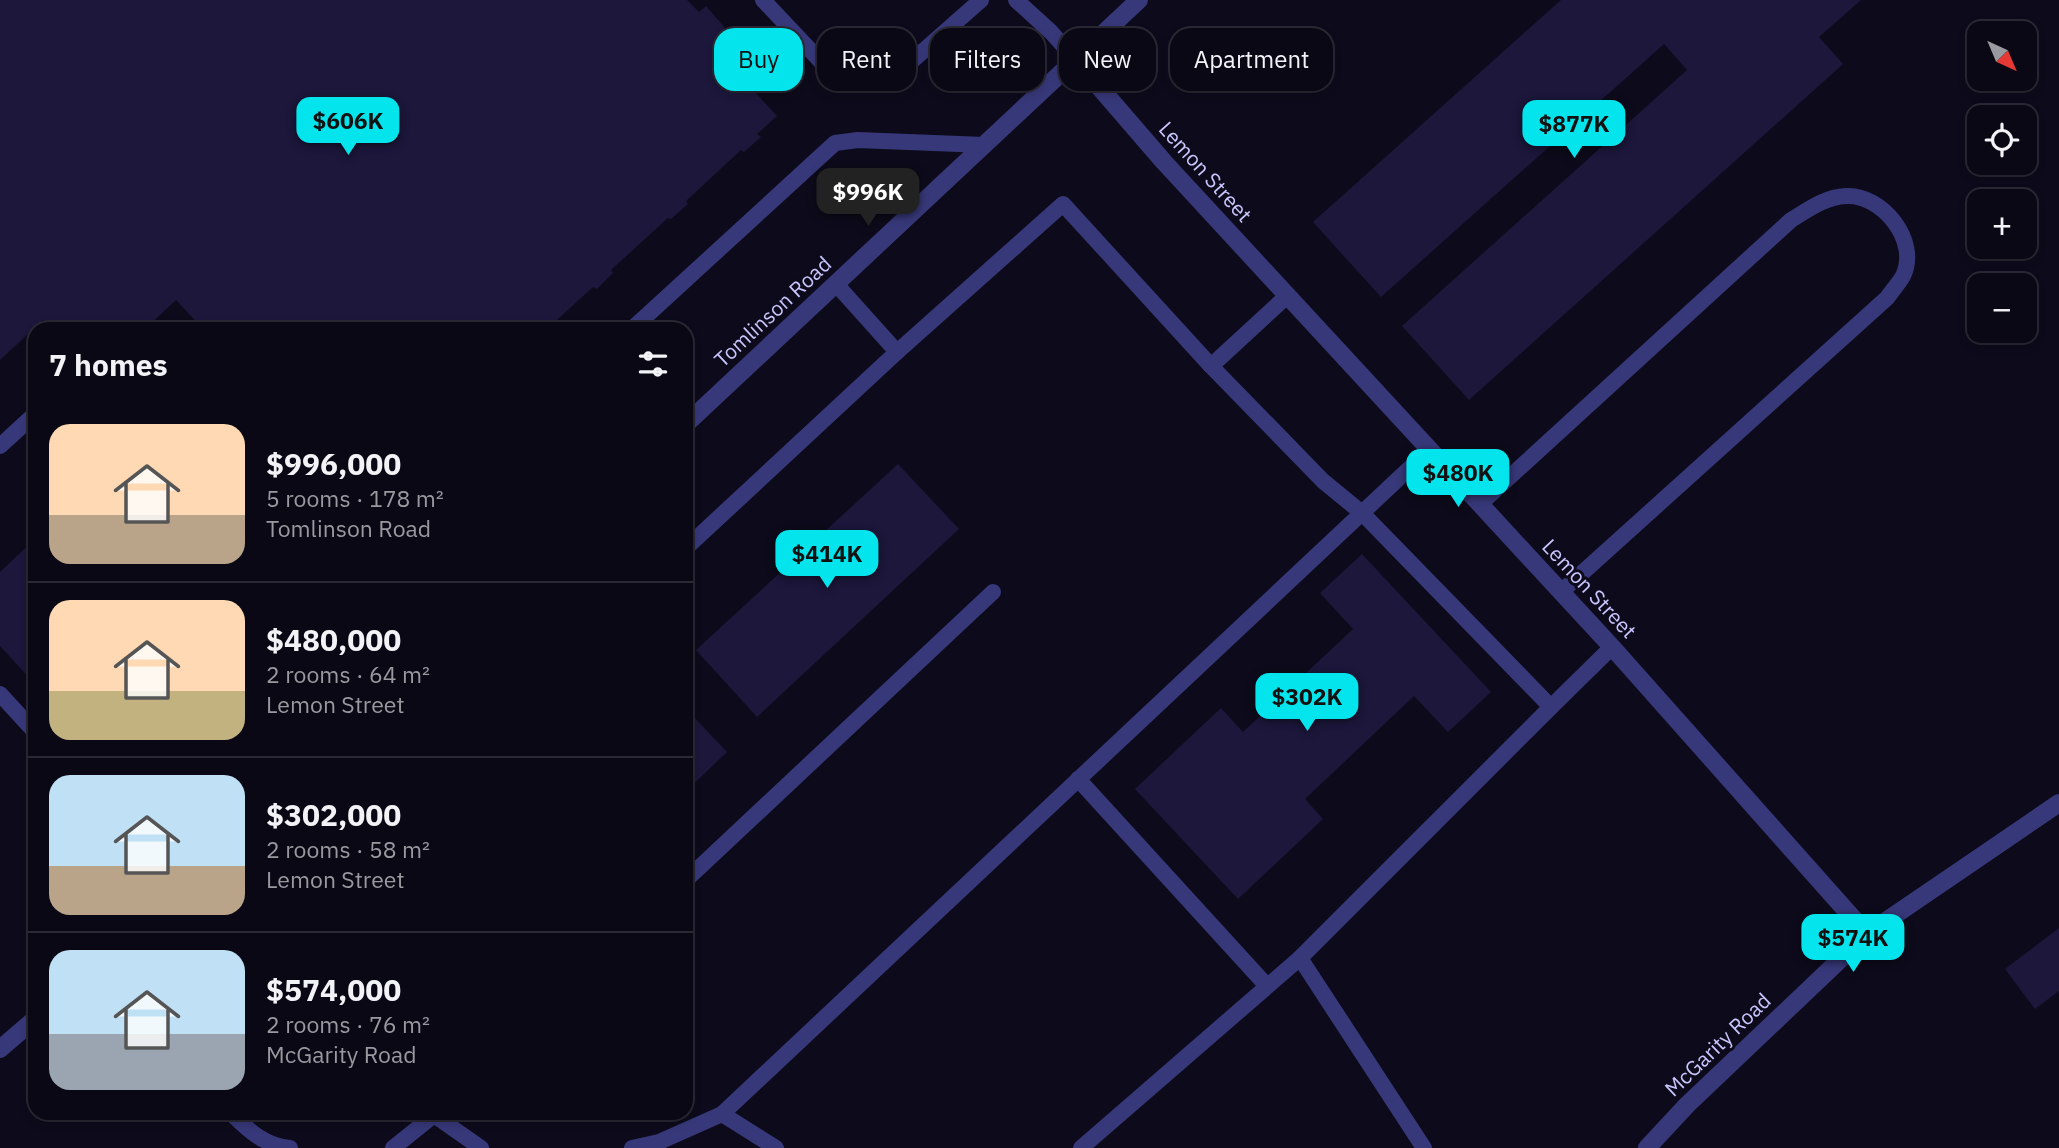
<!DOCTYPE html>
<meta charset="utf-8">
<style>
body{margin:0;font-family:"IBM Plex Sans",sans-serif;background:#181622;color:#f1f3f6;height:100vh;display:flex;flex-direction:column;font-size:26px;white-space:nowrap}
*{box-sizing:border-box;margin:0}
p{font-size:23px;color:#999aa0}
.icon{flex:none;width:38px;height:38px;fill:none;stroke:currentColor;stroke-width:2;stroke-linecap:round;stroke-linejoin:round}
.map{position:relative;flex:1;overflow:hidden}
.details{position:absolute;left:28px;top:322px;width:665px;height:798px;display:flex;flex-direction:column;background:#0a0814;border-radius:21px;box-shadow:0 4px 10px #0003,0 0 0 2px #2a2934}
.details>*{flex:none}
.hud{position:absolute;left:714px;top:28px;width:665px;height:63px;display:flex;gap:14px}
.needle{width:46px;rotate:136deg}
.tools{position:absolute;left:1967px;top:21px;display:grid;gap:14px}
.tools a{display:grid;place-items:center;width:70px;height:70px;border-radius:14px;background:#0a0814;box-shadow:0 4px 10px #0003,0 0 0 2px #2a2934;font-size:35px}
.price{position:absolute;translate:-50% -60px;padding:0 16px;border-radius:14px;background:#04e4ec;color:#111;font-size:23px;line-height:46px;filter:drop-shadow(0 2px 4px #0008)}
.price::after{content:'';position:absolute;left:50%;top:42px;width:21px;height:16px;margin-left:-10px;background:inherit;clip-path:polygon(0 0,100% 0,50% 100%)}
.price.active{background:#222;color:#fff}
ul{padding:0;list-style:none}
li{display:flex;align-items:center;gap:21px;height:175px;padding:0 21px}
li+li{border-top:2px solid #2a2934}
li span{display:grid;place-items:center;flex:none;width:196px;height:140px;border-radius:21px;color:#555}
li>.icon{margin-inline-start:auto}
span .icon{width:84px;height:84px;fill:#fffc;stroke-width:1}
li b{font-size:30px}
h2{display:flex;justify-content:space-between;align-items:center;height:84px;padding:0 21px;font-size:30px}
.tag{padding:0 24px;border-radius:21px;background:#0a0814;box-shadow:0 4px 10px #0003,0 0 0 2px #2a2934;font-size:24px;line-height:63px}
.tag.active{background:#04e4ec;color:#111}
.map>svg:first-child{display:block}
.building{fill:#1c173b}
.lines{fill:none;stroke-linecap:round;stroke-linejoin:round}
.service{stroke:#373879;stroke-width:16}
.minor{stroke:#373879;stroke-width:18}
.tertiary{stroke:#373879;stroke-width:18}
.labels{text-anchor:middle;stroke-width:6;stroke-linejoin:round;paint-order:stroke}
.street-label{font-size:21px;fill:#c9c6fe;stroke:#0d0b1b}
</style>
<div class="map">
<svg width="2059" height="1148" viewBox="0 0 2059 1148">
<rect width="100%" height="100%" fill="#0d0b1b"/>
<g class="building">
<path d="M 0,0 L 687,0 L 699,12 L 706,6 L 739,44 L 729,54 L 758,85 L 753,90 L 777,116 L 757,134 L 761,137 L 744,152 L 741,150 L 686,201 L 688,204 L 671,219 L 668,218 L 611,270 L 613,273 L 597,289 L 593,287 L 547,329 L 203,329 L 176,300 L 145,329 L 52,329 L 43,320 L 0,360 Z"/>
<path d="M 1561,0 L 1861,0 L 1819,37 L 1843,64 L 1469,400 L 1402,326 L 1687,70 L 1664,44 L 1381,297 L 1313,222 Z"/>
<path d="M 898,464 L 959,529 L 757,717 L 696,650 Z"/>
<path d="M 35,539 L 35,684 L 0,646 L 0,572 Z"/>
<path d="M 1362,554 L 1491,692 L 1448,732 L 1414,696 L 1305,799 L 1323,819 L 1238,899 L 1135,789 L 1221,708 L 1243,732 L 1353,629 L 1320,593 Z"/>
<path d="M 686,709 L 727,752 L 686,791 Z"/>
<path d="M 2059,928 L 2059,991 L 2035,1009 L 2005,969 Z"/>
</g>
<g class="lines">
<g class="service">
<path d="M 763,0 L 828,69 L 860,81 L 896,75 L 981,0"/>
<path d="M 1016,0 L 1051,32 L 1076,60"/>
<path d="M 836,284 L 897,352"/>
<path d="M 632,329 L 835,143 L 858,140 L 984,145"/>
<path d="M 1211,366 L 1287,296"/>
<path d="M 0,446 L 35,414"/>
<path d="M 1480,504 L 1791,220 C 1809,209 1825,197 1846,196 C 1882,194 1920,241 1903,276 C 1899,283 1892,291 1887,298 L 1561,592"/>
<path d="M 686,548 L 897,352 L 1063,204 L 1211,366 L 1323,481 L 1362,513 L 1551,707 L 1612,647"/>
<path d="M 0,694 L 35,732"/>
<path d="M 1078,779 L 1267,986"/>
<path d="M 686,880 L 993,592"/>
<path d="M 231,1113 C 248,1130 265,1146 290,1148"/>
<path d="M 722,1114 L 1430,449"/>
<path d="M 393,1148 L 434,1115 L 481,1148"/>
<path d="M 632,1148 L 659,1142 L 722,1114 L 776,1148"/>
<path d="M 1081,1148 L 1300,958"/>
<path d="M 1424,1148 L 1300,958 L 1551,707"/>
</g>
<g class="minor">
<path d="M 1076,60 L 1164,162 L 1612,647 L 1867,934"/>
<path d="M 686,424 L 1139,0"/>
<path d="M 0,1049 L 35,1019"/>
</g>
<path class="tertiary" d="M 1647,1148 L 1687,1105 L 1867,934 L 2059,803"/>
</g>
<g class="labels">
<g class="street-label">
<text transform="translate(1205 172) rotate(48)" y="7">Lemon Street</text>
<text transform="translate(773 312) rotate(-43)" y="7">Tomlinson Road</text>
<text transform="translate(1589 589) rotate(47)" y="7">Lemon Street</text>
<text transform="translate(1718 1045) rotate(-44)" y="7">McGarity Road</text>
</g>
</g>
</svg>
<div class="tools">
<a><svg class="needle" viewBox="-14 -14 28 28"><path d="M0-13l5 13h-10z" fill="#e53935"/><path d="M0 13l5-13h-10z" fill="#999aa0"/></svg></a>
<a><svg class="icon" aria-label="locate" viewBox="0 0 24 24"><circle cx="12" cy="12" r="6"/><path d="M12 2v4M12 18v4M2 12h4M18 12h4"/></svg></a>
<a>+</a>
<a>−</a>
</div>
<b class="price" style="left:348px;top:157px">$606K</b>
<b class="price" style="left:1574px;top:160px">$877K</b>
<b class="price active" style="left:868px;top:228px">$996K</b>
<b class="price" style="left:1458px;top:509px">$480K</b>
<b class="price" style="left:827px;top:590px">$414K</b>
<b class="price" style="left:1307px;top:733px">$302K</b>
<b class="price" style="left:1853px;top:974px">$574K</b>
<div class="hud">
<a class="tag active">Buy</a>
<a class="tag">Rent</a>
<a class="tag">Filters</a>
<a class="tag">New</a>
<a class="tag">Apartment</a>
</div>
<section class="details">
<h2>7 homes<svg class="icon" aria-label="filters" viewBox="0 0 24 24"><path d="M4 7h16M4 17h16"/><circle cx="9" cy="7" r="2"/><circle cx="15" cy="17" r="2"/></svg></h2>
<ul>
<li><span style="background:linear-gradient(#ffd9b3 65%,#b9a48a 0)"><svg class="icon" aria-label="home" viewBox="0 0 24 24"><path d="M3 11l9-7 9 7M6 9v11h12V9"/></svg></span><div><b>$996,000</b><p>5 rooms · 178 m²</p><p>Tomlinson Road</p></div></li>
<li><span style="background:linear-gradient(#ffd9b3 65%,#c2b280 0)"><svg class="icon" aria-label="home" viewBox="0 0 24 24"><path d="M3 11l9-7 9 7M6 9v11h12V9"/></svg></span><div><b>$480,000</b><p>2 rooms · 64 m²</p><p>Lemon Street</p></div></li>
<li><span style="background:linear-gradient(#bfe0f5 65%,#b9a48a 0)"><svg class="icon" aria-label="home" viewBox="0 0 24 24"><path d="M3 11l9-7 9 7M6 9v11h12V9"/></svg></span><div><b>$302,000</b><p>2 rooms · 58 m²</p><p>Lemon Street</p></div></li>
<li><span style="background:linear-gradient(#bfe0f5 60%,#9aa5b1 0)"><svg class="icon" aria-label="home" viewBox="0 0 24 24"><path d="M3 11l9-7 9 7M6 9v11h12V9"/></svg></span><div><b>$574,000</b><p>2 rooms · 76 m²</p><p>McGarity Road</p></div></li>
</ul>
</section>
</div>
